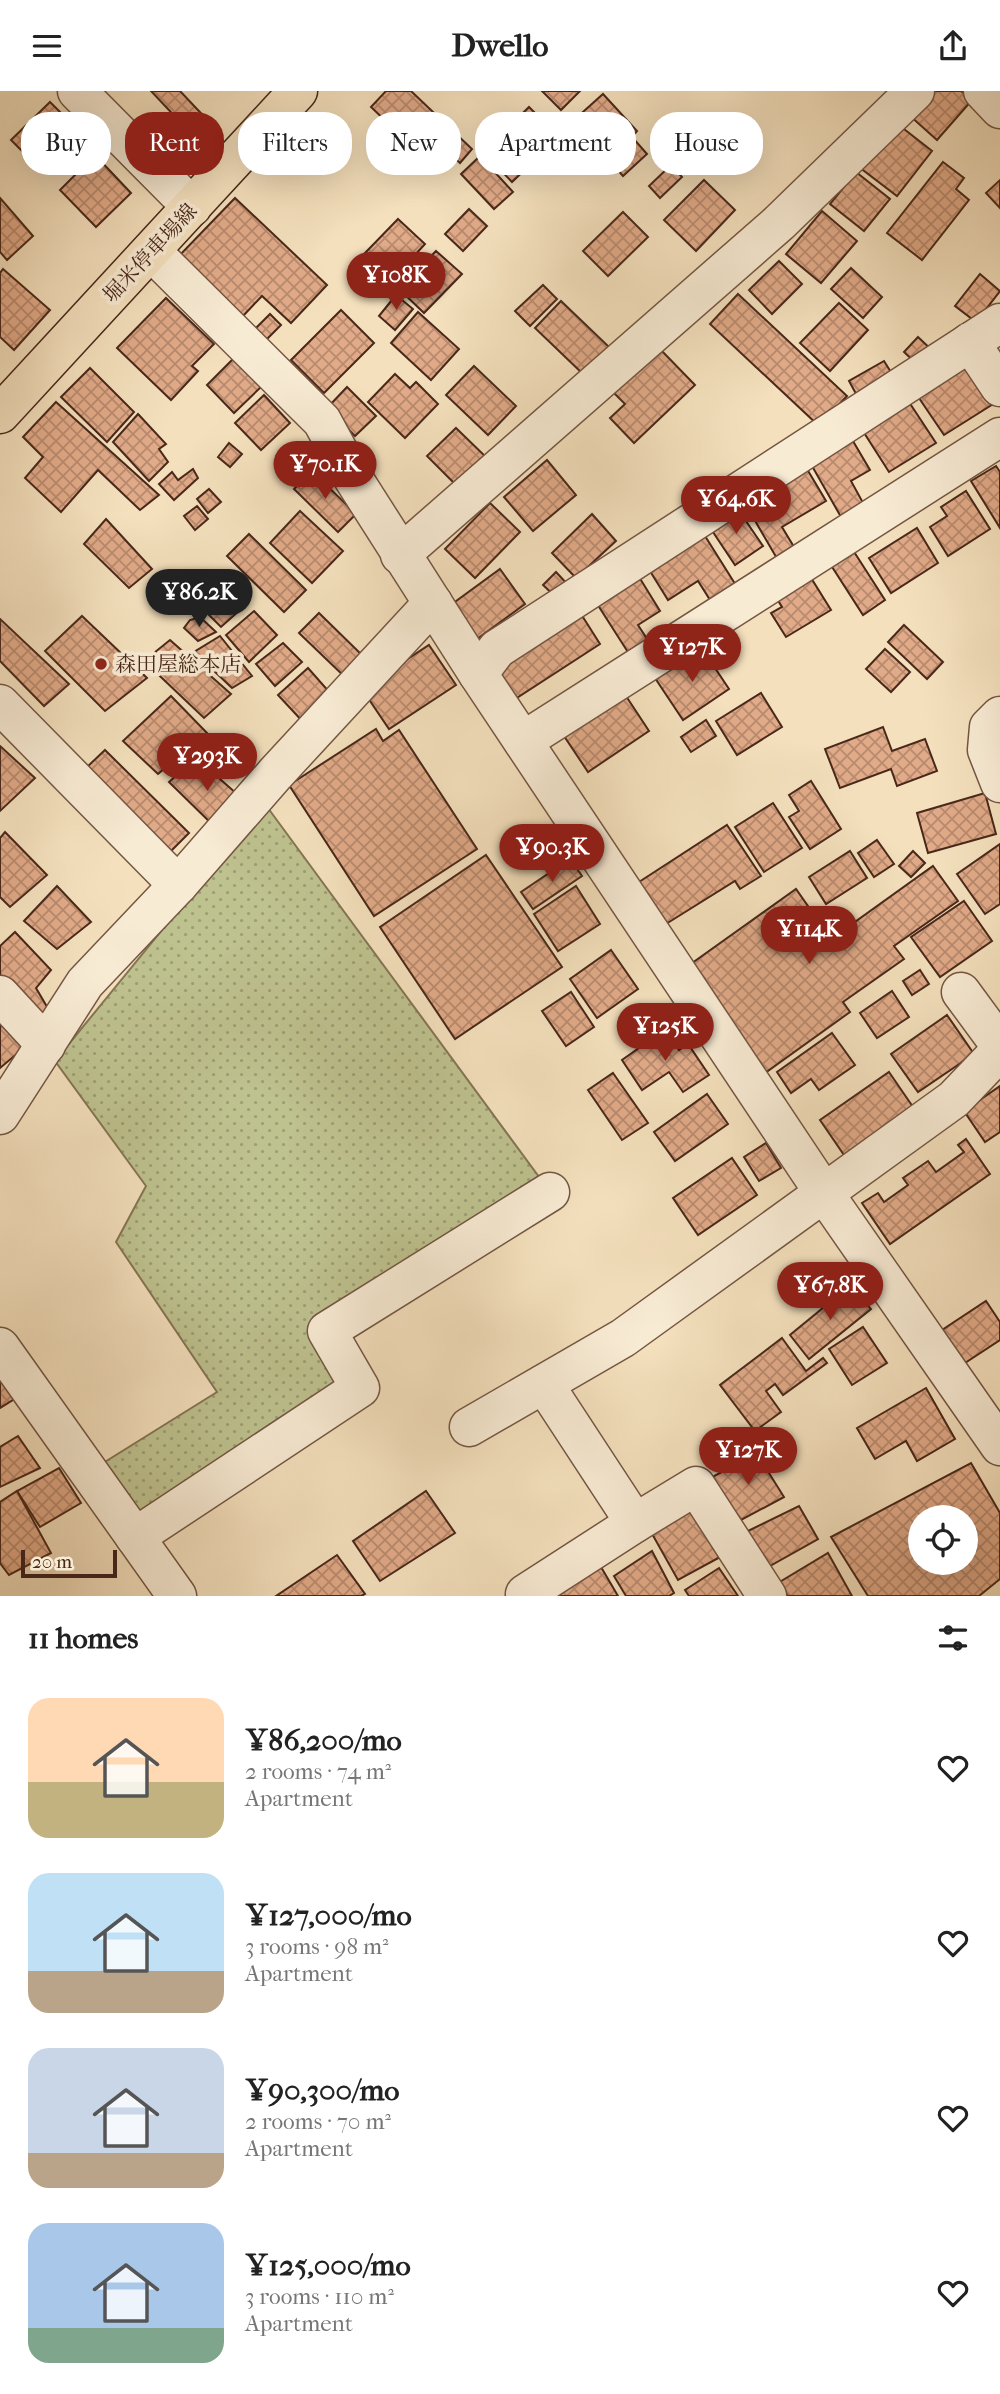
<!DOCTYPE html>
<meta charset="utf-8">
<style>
body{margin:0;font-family:"IM FELL French Canon","Noto Serif JP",serif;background:#f6f6f6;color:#222;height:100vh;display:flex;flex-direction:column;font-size:26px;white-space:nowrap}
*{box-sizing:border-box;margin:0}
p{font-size:23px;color:#767676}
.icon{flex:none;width:38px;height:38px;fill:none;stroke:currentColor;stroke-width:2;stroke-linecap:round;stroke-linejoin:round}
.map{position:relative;height:1505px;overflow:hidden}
.sheet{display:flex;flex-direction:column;background:#fff;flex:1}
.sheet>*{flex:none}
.hud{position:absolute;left:21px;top:21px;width:959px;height:63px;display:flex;gap:14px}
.fabs{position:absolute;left:908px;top:1414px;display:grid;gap:14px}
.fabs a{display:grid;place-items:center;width:70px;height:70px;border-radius:50%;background:#fff;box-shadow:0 7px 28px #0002;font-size:35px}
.scale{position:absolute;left:21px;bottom:18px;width:96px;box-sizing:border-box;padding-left:7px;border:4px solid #49281a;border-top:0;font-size:19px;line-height:24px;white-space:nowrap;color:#49281a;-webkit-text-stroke:5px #f8ebd4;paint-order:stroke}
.price{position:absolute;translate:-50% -60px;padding:0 16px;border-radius:24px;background:#8f2418;color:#fff;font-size:23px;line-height:46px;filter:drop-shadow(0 2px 4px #0008)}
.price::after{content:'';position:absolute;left:50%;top:42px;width:21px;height:16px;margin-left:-10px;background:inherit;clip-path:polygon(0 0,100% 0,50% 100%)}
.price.selected{background:#222;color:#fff}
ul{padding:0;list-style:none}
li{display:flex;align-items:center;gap:21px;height:175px;padding:0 28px}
li span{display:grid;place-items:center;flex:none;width:196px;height:140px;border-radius:21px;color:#555}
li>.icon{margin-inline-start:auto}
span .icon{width:84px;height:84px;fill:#fffc;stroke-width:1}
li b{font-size:30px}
h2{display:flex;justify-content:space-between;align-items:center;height:84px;padding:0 28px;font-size:30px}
.pill{padding:0 24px;border-radius:28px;background:#fff;box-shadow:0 7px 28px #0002;font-size:24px;line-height:63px}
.pill.selected{background:#8f2418;color:#fff}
header{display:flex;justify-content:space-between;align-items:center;height:91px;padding:0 28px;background:#fff;font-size:32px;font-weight:700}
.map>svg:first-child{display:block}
.grass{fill:url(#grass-dots);stroke:#847554;stroke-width:2}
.building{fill:url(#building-cross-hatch);stroke:#49281a;stroke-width:2;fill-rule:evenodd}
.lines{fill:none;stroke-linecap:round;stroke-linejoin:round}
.minor-casing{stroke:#745643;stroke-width:41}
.major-casing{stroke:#49281a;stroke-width:41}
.minor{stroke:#f8ebd4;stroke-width:38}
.major{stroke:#f4e0bd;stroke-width:38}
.poi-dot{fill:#8f2418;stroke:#f8ebd4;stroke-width:2.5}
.labels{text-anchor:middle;stroke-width:7;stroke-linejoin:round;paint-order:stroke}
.street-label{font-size:21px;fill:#49281a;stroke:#f8ebd4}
.poi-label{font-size:21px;fill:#49281a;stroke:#f8ebd4;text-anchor:start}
</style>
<header><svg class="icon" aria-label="menu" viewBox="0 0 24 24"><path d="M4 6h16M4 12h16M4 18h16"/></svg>Dwello<svg class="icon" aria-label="share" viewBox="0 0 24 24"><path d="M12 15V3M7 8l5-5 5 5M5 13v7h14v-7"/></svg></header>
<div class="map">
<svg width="1000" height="1505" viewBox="0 0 1000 1505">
<defs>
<pattern id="grass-dots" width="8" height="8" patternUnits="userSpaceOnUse" patternTransform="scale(1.75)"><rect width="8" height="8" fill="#bec28f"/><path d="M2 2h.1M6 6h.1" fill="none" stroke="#9c9e74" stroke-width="1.8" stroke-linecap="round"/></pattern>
<pattern id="building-cross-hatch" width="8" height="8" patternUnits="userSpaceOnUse" patternTransform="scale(1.75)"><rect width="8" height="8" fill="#e1aa88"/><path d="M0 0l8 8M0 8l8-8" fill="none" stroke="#b88a6e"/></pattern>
</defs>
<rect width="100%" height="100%" fill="#f4e0bd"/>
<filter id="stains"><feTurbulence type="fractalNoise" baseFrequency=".00286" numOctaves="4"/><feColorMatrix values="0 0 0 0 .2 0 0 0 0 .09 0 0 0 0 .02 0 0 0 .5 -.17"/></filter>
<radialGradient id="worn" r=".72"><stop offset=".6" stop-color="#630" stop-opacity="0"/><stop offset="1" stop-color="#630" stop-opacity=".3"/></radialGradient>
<path class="grass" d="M 265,713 L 542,1090 L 312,1240 L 346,1293 L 139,1433 L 100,1374 L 217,1301 L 116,1151 L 146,1095 L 55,970 Z"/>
<g class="building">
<path d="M 151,0 L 180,0 L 214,36 L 198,50 Z"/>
<path d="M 386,0 L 411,0 L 472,58 L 460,72 L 429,43 L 415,58 L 371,16 Z"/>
<path d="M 542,0 L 580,0 L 561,19 Z"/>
<path d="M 930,0 L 961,0 L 972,9 L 937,49 L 909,24 Z"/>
<path d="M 603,3 L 637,40 L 632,46 L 647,63 L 623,85 L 574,29 Z"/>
<path d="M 50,11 L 78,39 L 40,78 L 11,49 Z"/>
<path d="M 529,16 L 559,46 L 512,91 L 483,61 Z"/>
<path d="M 895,31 L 932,60 L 897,105 L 859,76 Z"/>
<path d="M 95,64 L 131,102 L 96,136 L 60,99 Z"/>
<path d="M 480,65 L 513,101 L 494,118 L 461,83 Z"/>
<path d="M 943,71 L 964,87 L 956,98 L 969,109 L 922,169 L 887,142 Z"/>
<path d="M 671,74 L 682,86 L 660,107 L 649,95 Z"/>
<path d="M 856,81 L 890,108 L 864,140 L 830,113 Z"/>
<path d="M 704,89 L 735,119 L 696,160 L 664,129 Z"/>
<path d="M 1000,89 L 1000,117 L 986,102 Z"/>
<path d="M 0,107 L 33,145 L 7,169 L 0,161 Z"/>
<path d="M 235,107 L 327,194 L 291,232 L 262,205 L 242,226 L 178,166 Z"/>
<path d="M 469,118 L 487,135 L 463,160 L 445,143 Z"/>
<path d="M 822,120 L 857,150 L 821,192 L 786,163 Z"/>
<path d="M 623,121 L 648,146 L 608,185 L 583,160 Z"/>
<path d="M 398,128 L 425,153 L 393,188 L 365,162 Z"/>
<path d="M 436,160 L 462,183 L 424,222 L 399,198 Z"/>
<path d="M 779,170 L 802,193 L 772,223 L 749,199 Z"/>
<path d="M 851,177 L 882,206 L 863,227 L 831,198 Z"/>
<path d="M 3,178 L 50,219 L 14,259 L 0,246 L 0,182 Z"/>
<path d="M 980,183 L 1000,200 L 976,231 L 955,215 Z"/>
<path d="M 543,194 L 557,208 L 530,235 L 515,220 Z"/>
<path d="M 738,203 L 847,305 L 819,335 L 710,233 Z"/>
<path d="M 396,204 L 413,218 L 395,239 L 379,225 Z"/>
<path d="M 166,207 L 214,253 L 192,275 L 198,280 L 171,309 L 117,257 Z"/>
<path d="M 561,210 L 609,256 L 583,283 L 535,237 Z"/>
<path d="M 839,212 L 868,239 L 830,280 L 800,252 Z"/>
<path d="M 341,219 L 374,252 L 324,302 L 291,269 Z"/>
<path d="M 418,221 L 459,258 L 431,289 L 391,252 Z"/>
<path d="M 270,223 L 281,234 L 266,249 L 255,238 Z"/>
<path d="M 918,246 L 935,262 L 921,277 L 904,261 Z"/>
<path d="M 659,257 L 695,294 L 634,352 L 610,327 L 625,313 L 612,300 Z"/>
<path d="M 234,267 L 262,295 L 234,322 L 207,294 Z"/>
<path d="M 884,270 L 897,291 L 861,312 L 849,290 Z"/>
<path d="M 973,272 L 998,310 L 944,344 L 919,307 Z"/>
<path d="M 474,275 L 516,315 L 488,344 L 446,304 Z"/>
<path d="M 90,277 L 134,321 L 107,351 L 61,306 Z"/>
<path d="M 395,283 L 410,297 L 416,291 L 438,313 L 405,347 L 368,311 Z"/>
<path d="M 347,296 L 376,325 L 355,345 L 327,317 Z"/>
<path d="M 264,304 L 290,332 L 261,359 L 235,332 Z"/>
<path d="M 907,308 L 936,352 L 889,381 L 861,337 Z"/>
<path d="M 56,311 L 159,404 L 140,419 L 98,379 L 61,421 L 25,387 L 43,366 L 23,346 Z"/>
<path d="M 138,323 L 166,353 L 159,358 L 168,371 L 149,390 L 113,351 Z"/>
<path d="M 456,337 L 489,369 L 460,398 L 427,365 Z"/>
<path d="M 850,345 L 870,379 L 851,390 L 868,421 L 845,433 L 808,368 Z"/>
<path d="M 229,352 L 242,363 L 230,376 L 218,366 Z"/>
<path d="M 547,369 L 576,404 L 533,440 L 504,406 Z"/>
<path d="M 804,373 L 826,410 L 782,436 L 797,461 L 779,471 L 743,409 Z"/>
<path d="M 996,375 L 1000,381 L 1000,437 L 971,390 Z"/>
<path d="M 193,378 L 198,387 L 174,409 L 159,393 L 172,381 L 178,389 Z"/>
<path d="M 312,380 L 356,423 L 338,441 L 294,398 Z"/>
<path d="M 209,398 L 221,411 L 208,422 L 197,408 Z"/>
<path d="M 966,400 L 990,438 L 948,465 L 930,436 L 947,425 L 941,416 Z"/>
<path d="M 490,412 L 520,441 L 475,487 L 445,458 Z"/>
<path d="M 197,415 L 208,428 L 195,439 L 184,425 Z"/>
<path d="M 737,417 L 763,455 L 735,474 L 709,435 Z"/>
<path d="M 300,420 L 343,460 L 312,492 L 270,452 Z"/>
<path d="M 592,423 L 616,450 L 576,487 L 552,462 Z"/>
<path d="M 106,428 L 152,478 L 129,497 L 84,453 Z"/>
<path d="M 700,437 L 737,496 L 712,512 L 698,490 L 668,509 L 645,472 Z"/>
<path d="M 917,437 L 938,472 L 891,502 L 869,467 Z"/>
<path d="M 249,443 L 306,499 L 284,521 L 227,465 Z"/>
<path d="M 849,453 L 885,509 L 863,524 L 827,468 Z"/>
<path d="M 500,478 L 525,513 L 473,551 L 448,516 Z"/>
<path d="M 556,481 L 570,496 L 558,508 L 543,494 Z"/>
<path d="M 636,481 L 660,520 L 638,534 L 651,554 L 631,566 L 594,508 Z"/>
<path d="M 808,482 L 831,519 L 786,546 L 771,522 L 782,516 L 774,503 Z"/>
<path d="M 229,492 L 248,512 L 221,536 L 201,516 Z"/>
<path d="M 254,520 L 277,544 L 249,571 L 226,544 Z"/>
<path d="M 319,522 L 365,567 L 346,587 L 299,542 Z"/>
<path d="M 581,523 L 600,553 L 512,610 L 493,580 Z"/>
<path d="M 82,525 L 147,587 L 105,620 L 45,560 Z"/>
<path d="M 200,526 L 216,541 L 198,550 L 184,537 L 190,529 Z"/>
<path d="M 0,528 L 69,593 L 44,615 L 0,570 Z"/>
<path d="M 904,534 L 943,571 L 927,588 L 888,551 Z"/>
<path d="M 220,545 L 252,585 L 232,597 L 194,561 Z"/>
<path d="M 170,549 L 231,603 L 204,627 L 144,570 Z"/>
<path d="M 283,552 L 302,571 L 275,595 L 256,573 Z"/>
<path d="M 429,554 L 456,594 L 389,638 L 362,598 Z"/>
<path d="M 701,556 L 729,598 L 683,629 L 655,587 Z"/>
<path d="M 885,558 L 910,581 L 891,601 L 866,578 Z"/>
<path d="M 308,577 L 331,603 L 304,632 L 278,604 Z"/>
<path d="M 624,602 L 649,640 L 588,681 L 562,642 Z"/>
<path d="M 761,602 L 782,636 L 737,664 L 716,630 Z"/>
<path d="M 171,605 L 207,642 L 158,683 L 123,650 Z"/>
<path d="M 706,629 L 716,645 L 691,661 L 681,646 Z"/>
<path d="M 883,636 L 892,660 L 925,648 L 937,680 L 897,695 L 891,678 L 840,697 L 825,658 Z"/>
<path d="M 376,638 L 383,650 L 399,639 L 477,758 L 374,825 L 289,694 Z"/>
<path d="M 0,655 L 35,687 L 0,720 Z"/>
<path d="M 105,659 L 189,742 L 151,780 L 67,695 Z"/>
<path d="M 196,667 L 245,710 L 217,738 L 169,691 Z"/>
<path d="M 811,690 L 841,738 L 810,758 L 789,726 L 799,720 L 789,704 Z"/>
<path d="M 985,702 L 996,743 L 928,762 L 917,722 Z"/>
<path d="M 773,712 L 802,757 L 764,781 L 735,736 Z"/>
<path d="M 727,734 L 761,785 L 740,798 L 735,790 L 666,833 L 639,791 Z"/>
<path d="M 5,741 L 47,784 L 10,816 L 0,806 L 0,747 Z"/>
<path d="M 877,749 L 894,773 L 874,786 L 858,762 Z"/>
<path d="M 1000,753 L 1000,813 L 985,823 L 957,783 Z"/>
<path d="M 850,760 L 867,787 L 826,813 L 809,786 Z"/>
<path d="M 913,760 L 925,772 L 911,786 L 899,775 Z"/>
<path d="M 486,764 L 562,876 L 455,948 L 380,836 Z"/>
<path d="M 570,768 L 582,785 L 533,818 L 521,801 Z"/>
<path d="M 933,775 L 958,810 L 894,855 L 904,868 L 843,911 L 850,921 L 765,982 L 688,875 L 796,798 L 831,848 Z"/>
<path d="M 57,795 L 91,831 L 57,858 L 24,830 Z"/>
<path d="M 576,795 L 600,833 L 558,860 L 534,823 Z"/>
<path d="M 964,810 L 992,850 L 940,886 L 911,846 Z"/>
<path d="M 15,841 L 51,879 L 36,897 L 53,926 L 43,933 L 0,888 L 0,855 Z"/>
<path d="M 611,859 L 638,898 L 597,927 L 570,888 Z"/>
<path d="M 920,879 L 929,893 L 912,904 L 903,890 Z"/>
<path d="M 892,900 L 909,926 L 877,947 L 860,922 Z"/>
<path d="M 571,901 L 594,936 L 566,955 L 542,920 Z"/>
<path d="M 947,924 L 974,963 L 918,1001 L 891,963 Z"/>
<path d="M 0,932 L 25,956 L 0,977 Z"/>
<path d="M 666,938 L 679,959 L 688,953 L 709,984 L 683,1001 L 669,981 L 642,999 L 622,969 Z"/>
<path d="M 832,942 L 855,974 L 819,999 L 811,988 L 791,1002 L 777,981 Z"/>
<path d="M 889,981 L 913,1016 L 844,1064 L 820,1029 Z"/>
<path d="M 613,982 L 648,1032 L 622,1049 L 588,999 Z"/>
<path d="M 1000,995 L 1000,1041 L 985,1051 L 964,1020 Z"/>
<path d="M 707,1003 L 728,1033 L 675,1070 L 654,1041 Z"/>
<path d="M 966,1048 L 990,1083 L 890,1153 L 862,1112 L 878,1102 L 884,1111 L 908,1094 L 903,1087 L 928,1070 L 936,1081 L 964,1061 L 958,1054 Z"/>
<path d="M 766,1052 L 781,1077 L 759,1090 L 744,1066 Z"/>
<path d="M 732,1067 L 757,1104 L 698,1144 L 673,1107 Z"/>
<path d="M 851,1194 L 871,1218 L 809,1268 L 790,1244 Z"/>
<path d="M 986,1210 L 1000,1231 L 1000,1249 L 962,1274 L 939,1241 Z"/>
<path d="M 863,1236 L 887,1272 L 852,1294 L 829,1258 Z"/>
<path d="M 782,1247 L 806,1280 L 823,1267 L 827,1272 L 783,1304 L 775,1293 L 766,1300 L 781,1321 L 755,1340 L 720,1294 Z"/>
<path d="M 0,1273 L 21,1304 L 0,1317 Z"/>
<path d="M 926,1297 L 955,1348 L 917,1370 L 906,1350 L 875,1368 L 857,1337 Z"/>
<path d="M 18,1345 L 40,1377 L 0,1396 L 0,1356 Z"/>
<path d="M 757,1363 L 784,1406 L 741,1429 L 710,1387 Z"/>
<path d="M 971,1372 L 1000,1422 L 1000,1488 L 979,1505 L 868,1505 L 831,1446 ZM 920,1426 L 966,1426 L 966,1472 L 920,1472 Z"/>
<path d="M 59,1377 L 81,1412 L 40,1436 L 17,1400 Z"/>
<path d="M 17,1400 L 51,1462 L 9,1484 L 0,1472 L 0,1411 Z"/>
<path d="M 426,1400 L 455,1442 L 380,1490 L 353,1450 Z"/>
<path d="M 799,1415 L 818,1448 L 770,1475 L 746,1441 Z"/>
<path d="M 697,1417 L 722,1465 L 678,1489 L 651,1441 Z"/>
<path d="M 652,1460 L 674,1502 L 669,1505 L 626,1505 L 614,1485 Z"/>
<path d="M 828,1462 L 852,1505 L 788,1505 L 778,1492 Z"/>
<path d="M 337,1464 L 365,1503 L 361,1505 L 276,1505 Z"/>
<path d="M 601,1476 L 618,1505 L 557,1505 Z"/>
<path d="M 719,1477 L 738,1505 L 689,1505 L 685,1499 Z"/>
</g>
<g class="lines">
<g class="minor-casing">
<g id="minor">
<path d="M 77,0 L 192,116"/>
<path d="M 983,0 L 1000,18"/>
<path d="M 151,160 L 322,330 L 353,387 L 478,583 L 824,1102 L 1000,1355"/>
<path d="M 970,251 L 1000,296"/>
<path d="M 400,464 L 779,132 L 915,0"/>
<path d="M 478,583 L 497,558 L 1000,232"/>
<path d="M 0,613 L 178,794"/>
<path d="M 1000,625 L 989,636 L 987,659 L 1000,692"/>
<path d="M 523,650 L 1000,346"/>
<path d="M 961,901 L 1000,954"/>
<path d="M 0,904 L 46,954"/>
<path d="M 0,1024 L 85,892 L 178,794 L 275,683 L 433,512"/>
<path d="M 0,1256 L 177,1505"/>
<path d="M 469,1336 L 623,1247 L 954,1008 L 1000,960"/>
<path d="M 635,1432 L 696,1395 L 767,1505"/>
<path d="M 135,1446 L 360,1297 L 327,1240 L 550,1101"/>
<path d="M 526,1505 L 525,1503 L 635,1432 L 544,1293"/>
</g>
</g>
<g class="major-casing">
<path id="major" d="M 0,323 L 298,0"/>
</g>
<use href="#minor" class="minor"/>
<use href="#major" class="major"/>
</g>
<circle class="poi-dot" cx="101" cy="573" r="7"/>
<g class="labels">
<g class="street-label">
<text transform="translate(150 162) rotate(-47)" y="7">堀米停車場線</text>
</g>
<g class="poi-label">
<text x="115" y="580">森田屋総本店</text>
</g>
</g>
<rect width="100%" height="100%" filter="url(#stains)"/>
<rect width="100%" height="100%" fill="url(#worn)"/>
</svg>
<div class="fabs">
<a><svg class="icon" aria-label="locate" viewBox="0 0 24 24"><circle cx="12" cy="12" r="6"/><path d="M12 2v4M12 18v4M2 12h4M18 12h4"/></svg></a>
</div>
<div class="scale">20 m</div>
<b class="price" style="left:396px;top:221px">¥108K</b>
<b class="price" style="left:325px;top:410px">¥70.1K</b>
<b class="price" style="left:736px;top:445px">¥64.6K</b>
<b class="price selected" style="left:199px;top:538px">¥86.2K</b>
<b class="price" style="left:692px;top:593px">¥127K</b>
<b class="price" style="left:207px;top:702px">¥293K</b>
<b class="price" style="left:552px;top:793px">¥90.3K</b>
<b class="price" style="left:809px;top:875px">¥114K</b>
<b class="price" style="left:665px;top:972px">¥125K</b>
<b class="price" style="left:830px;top:1231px">¥67.8K</b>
<b class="price" style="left:748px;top:1396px">¥127K</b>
<div class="hud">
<a class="pill">Buy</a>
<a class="pill selected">Rent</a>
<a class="pill">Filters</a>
<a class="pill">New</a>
<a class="pill">Apartment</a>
<a class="pill">House</a>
</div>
</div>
<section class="sheet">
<h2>11 homes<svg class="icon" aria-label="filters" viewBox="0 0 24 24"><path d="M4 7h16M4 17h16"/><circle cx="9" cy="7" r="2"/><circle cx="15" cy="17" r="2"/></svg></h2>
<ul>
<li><span style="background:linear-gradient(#ffd9b3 60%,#c2b280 0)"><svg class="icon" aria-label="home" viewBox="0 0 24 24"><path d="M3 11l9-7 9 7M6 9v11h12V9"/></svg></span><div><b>¥86,200/mo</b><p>2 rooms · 74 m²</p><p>Apartment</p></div><svg class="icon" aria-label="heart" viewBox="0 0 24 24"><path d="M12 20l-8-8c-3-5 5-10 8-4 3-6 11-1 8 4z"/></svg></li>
<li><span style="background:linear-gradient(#bfe0f5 70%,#b9a48a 0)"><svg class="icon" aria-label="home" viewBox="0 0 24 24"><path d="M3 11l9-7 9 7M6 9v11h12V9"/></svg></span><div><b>¥127,000/mo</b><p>3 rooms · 98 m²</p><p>Apartment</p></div><svg class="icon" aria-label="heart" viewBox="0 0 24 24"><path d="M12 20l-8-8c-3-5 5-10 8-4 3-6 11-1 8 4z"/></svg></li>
<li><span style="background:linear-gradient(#c9d6e8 75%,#b9a48a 0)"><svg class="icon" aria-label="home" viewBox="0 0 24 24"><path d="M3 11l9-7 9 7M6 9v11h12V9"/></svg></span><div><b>¥90,300/mo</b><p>2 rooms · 70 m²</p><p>Apartment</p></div><svg class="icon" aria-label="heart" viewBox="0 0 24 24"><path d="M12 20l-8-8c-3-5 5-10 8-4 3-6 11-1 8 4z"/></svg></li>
<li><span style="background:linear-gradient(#a9c7e8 75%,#7fa58c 0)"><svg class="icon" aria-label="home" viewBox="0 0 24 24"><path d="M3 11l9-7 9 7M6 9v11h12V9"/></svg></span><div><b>¥125,000/mo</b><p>3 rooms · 110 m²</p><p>Apartment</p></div><svg class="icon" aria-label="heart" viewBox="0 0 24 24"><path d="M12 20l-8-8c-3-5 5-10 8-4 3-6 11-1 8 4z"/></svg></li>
</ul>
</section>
